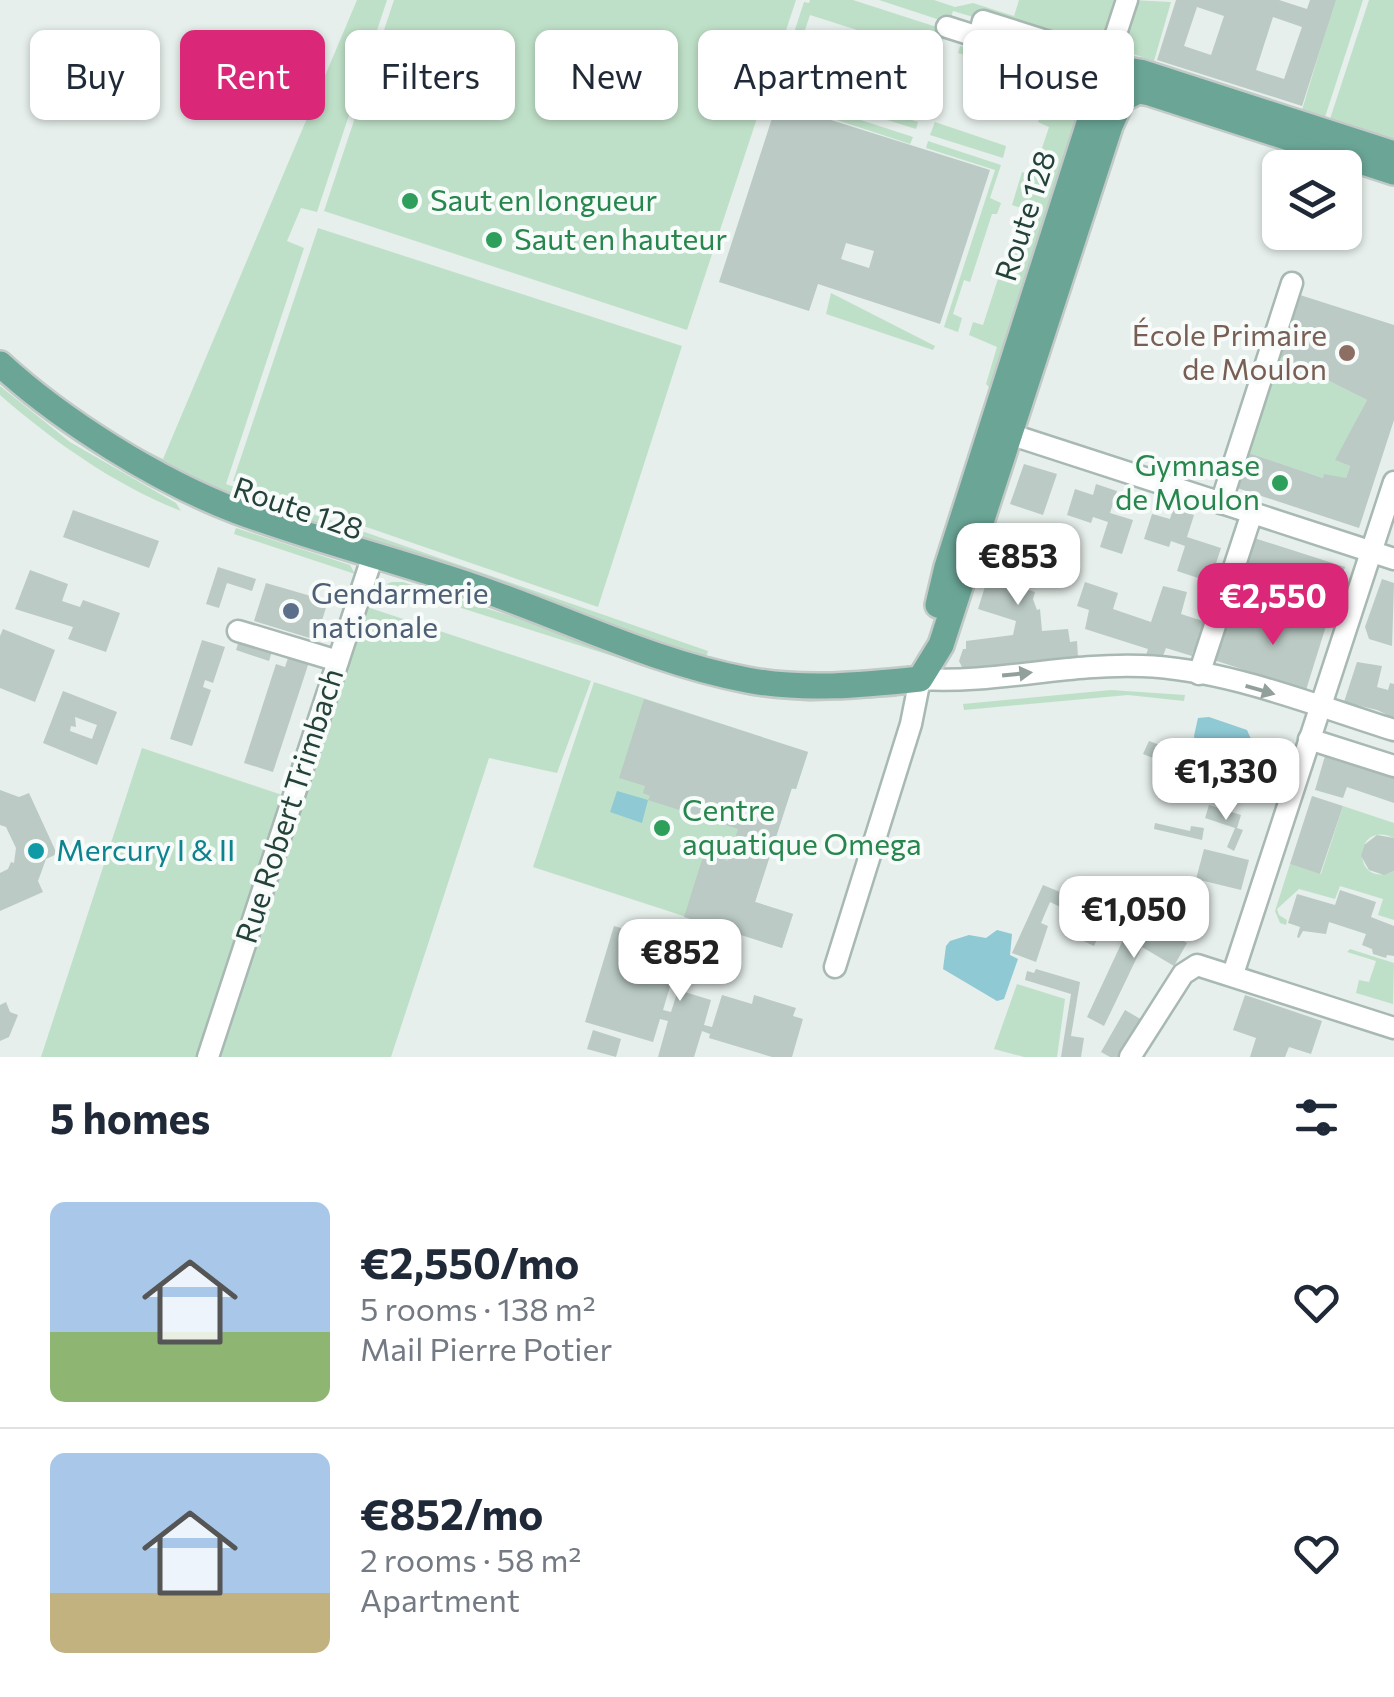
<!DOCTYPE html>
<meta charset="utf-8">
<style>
body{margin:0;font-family:Commissioner,sans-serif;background:#f2f2f3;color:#1f2937;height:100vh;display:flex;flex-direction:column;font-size:38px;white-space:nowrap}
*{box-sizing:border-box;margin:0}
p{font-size:32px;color:#747a83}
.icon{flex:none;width:55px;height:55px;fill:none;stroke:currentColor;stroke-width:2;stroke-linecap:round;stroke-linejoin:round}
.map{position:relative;height:1057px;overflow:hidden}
.details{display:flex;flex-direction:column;background:#fff;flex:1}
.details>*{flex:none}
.guide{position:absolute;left:30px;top:30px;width:1335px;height:90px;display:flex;gap:20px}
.fabs{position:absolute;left:1262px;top:150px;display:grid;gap:20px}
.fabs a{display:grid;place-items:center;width:100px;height:100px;border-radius:15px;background:#fff;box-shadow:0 2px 8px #0004;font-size:50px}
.price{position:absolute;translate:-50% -85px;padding:0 22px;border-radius:20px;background:#fff;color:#222;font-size:32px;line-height:65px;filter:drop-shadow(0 2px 5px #0008)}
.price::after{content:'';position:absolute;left:50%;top:60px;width:30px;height:22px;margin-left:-15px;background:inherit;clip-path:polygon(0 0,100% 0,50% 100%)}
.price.active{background:#db2777;color:#fff}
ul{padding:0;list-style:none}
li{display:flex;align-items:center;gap:30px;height:250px;padding:0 50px}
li+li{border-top:2px solid #e0e1e3}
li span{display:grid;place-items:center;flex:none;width:280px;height:200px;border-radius:15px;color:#555}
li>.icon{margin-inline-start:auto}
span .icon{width:120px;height:120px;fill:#fffc;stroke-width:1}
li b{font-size:42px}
h2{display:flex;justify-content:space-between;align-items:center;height:120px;padding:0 50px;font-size:42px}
.pill{padding:0 35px;border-radius:15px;background:#fff;box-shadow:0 2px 8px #0004;font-size:35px;line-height:90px}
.pill.active{background:#db2777;color:#fff}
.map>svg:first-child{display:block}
.green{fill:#bfe0c8}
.water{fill:#8ec9d4}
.building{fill:#bbcac4;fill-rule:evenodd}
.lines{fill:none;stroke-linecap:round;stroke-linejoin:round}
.minor-casing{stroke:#a8b8b2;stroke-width:25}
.major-casing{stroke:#c2cac8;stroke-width:30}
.minor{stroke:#fff;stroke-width:20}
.major{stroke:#6aa596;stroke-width:25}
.oneway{fill:#92a09c}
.leisure-dot{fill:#2e9e5b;stroke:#f7fbf9;stroke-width:4}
.education-dot{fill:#8d6e63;stroke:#f7fbf9;stroke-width:4}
.service-dot{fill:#5c6f8a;stroke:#f7fbf9;stroke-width:4}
.culture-dot{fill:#0f9aa8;stroke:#f7fbf9;stroke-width:4}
.labels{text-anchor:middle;stroke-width:8;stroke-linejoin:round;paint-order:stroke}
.leisure-label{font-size:30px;fill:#27864d;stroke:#f7fbf9;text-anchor:start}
.street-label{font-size:30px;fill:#24423a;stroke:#f7fbf9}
.education-label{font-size:30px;fill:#785e54;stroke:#f7fbf9;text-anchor:end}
.service-label{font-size:30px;fill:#4e5e75;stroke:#f7fbf9;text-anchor:start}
.culture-label{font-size:30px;fill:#0d838f;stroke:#f7fbf9;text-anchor:start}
</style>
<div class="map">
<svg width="1394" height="1057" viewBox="0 0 1394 1057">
<rect width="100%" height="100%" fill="#e6efeb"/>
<g class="green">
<path d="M 357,0 L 387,0 L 317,212 L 301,208 L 287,241 L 304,248 L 226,484 L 708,651 L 705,661 L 233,500 L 88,425 L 89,416 L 109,432 L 163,459 Z"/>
<path d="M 394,0 L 796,0 L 687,330 L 324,211 Z"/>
<path d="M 810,0 L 853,0 L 946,30 L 933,68 L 919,65 L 923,51 L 810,15 L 793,66 L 784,63 L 804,2 L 809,3 Z"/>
<path d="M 879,0 L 934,0 L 955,7 L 973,3 L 1014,16 L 1019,0 L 1121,0 L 1107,46 L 1095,42 L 1092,52 L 953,11 L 949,23 Z"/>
<path d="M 1133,0 L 1171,2 L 1154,61 L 1127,52 L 1129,43 L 1120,39 Z"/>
<path d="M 1335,0 L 1363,0 L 1325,117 L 1302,110 Z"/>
<path d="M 1369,0 L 1394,0 L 1394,139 L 1330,119 Z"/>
<path d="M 987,44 L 1044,63 L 1040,78 L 958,53 L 960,46 L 983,53 Z"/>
<path d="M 1056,66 L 1096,79 L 998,397 L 986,384 L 997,347 L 969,335 L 973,322 L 983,325 L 1021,208 L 1012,205 L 1022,172 L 1033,175 L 1049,127 L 1038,122 Z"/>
<path d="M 795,82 L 918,122 L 916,129 L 792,90 Z"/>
<path d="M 784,95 L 913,137 L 910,144 L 782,102 Z"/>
<path d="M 935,122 L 1006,146 L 1003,158 L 930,135 Z"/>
<path d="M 928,141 L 1001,165 L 990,198 L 1001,203 L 997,214 L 992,214 L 970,282 L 964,280 L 953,314 L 962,318 L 958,332 L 944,327 L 995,170 L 926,148 Z"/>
<path d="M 318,228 L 682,346 L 598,607 L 233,481 Z"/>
<path d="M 831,293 L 935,346 L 933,350 L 826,314 Z"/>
<path d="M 1281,357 L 1367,400 L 1336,460 L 1350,466 L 1346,478 L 1323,478 L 1249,453 Z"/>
<path d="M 0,386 L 70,442 L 176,503 L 181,511 C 115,485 54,442 0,395 Z"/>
<path d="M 236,528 L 350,565 L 355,574 L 234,534 Z"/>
<path d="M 392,582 L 403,582 L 616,649 L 896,691 L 897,697 L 810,702 L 750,696 L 669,674 L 386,584 Z"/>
<path d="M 364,606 L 591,681 L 557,773 L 489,758 L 391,1057 L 41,1057 L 142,748 L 300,801 Z"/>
<path d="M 594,682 L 808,752 L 796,789 L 791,789 L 755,902 L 793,914 L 782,948 L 533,867 Z"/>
<path d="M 1111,690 L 1185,695 L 1184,701 L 1128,695 L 964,710 L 963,704 Z"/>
<path d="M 1343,806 L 1394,823 L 1394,838 C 1352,818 1351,891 1394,871 L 1394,920 L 1378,915 L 1383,899 L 1340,886 L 1335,899 L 1299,889 L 1277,909 L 1279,915 L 1287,920 L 1286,925 L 1280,923 L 1275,911 L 1290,864 L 1321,874 Z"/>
<path d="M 1350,949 L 1394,963 L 1393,1004 L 1356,993 L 1359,980 L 1369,982 L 1376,961 L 1347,952 Z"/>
<path d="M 1017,984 L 1065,999 L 1057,1057 L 1024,1057 L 994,1049 Z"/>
</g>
<g class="water">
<path d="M 1209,717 L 1247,730 L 1251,739 L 1250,752 L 1225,773 L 1200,768 L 1194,736 L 1198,718 Z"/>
<path d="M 617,791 L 648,800 L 642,823 L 610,812 Z"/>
<path d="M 997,930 L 1012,934 L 1010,955 L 1018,959 L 1004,999 L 997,1001 L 943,969 L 946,946 L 950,941 L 969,935 L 986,938 Z"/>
</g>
<g class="building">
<path d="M 1176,0 L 1279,0 L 1307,9 L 1310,0 L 1336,0 L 1302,106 L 1157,60 ZM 1197,7 L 1224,16 L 1211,55 L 1184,46 ZM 1273,17 L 1302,27 L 1284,79 L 1256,70 Z"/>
<path d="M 777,103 L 990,170 L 940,324 L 818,284 L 809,311 L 719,282 ZM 846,243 L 874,251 L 869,268 L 841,259 Z"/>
<path d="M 1300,295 L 1394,325 L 1394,420 L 1359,528 L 1237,488 L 1249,453 L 1323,478 L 1324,474 L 1346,478 L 1350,466 L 1335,460 L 1367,400 L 1281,357 Z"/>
<path d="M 1024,464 L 1057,474 L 1043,515 L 1010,504 Z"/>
<path d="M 1096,484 L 1117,491 L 1110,513 L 1133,520 L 1122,554 L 1100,547 L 1108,522 L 1093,517 L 1091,523 L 1067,515 L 1075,489 L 1093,495 Z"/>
<path d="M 1173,509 L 1194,515 L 1187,537 L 1221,548 L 1210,582 L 1177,571 L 1185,546 L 1171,541 L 1169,547 L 1144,539 L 1152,514 L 1170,519 Z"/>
<path d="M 73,510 L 159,541 L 149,568 L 63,537 Z"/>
<path d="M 1002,531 L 1035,541 L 1036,537 L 1045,540 L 1044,544 L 1064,550 L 1052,576 L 1033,571 L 1034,567 L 1029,566 L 1022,588 L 1035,592 L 1033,599 L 1037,610 L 1040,609 L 1042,631 L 1068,629 L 1070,642 L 1077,641 L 1078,657 L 963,669 L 959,661 L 963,649 L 966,649 L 966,641 L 1013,635 L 1016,621 L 978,609 L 988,577 L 992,579 L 994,572 L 990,570 Z"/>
<path d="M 1254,538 L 1345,567 L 1337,592 L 1292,578 L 1275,608 L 1239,591 L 1255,566 L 1246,563 Z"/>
<path d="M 218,567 L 256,579 L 252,591 L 227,583 L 219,608 L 206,604 Z"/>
<path d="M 30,570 L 68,584 L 62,601 L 80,607 L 83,600 L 120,613 L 106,652 L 68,639 L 73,627 L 15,609 Z"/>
<path d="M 1382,579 L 1394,583 L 1392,646 L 1369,639 L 1365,627 Z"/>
<path d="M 1085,582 L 1118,593 L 1113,609 L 1151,622 L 1163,586 L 1187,592 L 1181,614 L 1206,622 L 1197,652 L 1193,651 L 1192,656 L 1166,648 L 1163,656 L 1146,655 L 1148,649 L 1085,629 L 1089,610 L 1077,606 Z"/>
<path d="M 266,583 L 328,601 L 316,640 L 254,621 Z"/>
<path d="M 1301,618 L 1326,626 L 1306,690 L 1214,660 L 1227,622 Z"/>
<path d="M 3,629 L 55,650 L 35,702 L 0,688 L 0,636 Z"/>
<path d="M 240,637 L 273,648 L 269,661 L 236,650 Z"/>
<path d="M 202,640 L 225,647 L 213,683 L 205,680 L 203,687 L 211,690 L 192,746 L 170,739 Z"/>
<path d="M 290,652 L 310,659 L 273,772 L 244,763 L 276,664 L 285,667 Z"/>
<path d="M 1357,662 L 1382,666 L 1377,687 L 1388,690 L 1390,683 L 1394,684 L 1394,718 L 1377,710 L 1344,702 Z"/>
<path d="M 63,691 L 117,712 L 97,765 L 43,743 ZM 75,717 L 97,725 L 92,739 L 70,731 L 71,726 L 76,727 Z"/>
<path d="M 644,699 L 808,752 L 796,789 L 792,788 L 755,902 L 793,914 L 782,948 L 684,917 L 704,853 L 728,861 L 738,829 L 648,800 L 650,796 L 643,793 L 645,786 L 619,778 Z"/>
<path d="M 1149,741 L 1187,755 L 1181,769 L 1166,763 L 1163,770 L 1155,767 L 1158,760 L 1143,754 Z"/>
<path d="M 1327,749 L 1394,771 L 1394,803 L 1347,787 L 1343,798 L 1315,790 Z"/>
<path d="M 0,790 L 19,797 L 29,793 L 57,854 L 46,859 L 38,881 L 43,892 L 0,911 L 0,873 L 8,869 L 11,862 L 14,863 L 16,848 L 6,827 L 0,825 Z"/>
<path d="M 1312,796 L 1343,806 L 1320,874 L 1290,864 Z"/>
<path d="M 1209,805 L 1241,815 L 1237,828 L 1243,830 L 1234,851 L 1227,847 L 1235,828 L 1205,818 Z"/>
<path d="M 1155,823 L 1190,831 L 1191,826 L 1204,828 L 1202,840 L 1154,829 Z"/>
<path d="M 1377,835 L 1394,838 L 1394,871 L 1384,875 L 1369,870 L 1361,856 L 1364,845 Z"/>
<path d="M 1204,849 L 1249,860 L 1241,890 L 1196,879 Z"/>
<path d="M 1043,885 L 1109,912 L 1094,946 L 1075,937 L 1084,918 L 1050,902 L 1041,923 L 1048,926 L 1036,962 L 1012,953 Z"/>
<path d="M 1340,890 L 1376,902 L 1371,917 L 1394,926 L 1394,956 L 1387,955 L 1386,958 L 1373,954 L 1372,949 L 1362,945 L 1366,934 L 1329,922 L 1326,934 L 1303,931 L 1299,938 L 1297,937 L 1300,927 L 1288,923 L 1297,894 L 1335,905 Z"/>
<path d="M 1136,912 L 1187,943 L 1174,966 L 1142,947 L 1104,1026 L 1087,1017 Z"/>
<path d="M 614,926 L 682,946 L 663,1010 L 671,1012 L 678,990 L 711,1000 L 704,1025 L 712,1027 L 722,995 L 752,1004 L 754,995 L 796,1008 L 793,1016 L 803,1019 L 792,1057 L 772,1057 L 709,1038 L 710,1034 L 702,1031 L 694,1057 L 658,1057 L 668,1021 L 660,1019 L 653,1042 L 585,1022 Z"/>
<path d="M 1036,969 L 1080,982 L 1071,1036 L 1084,1038 L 1081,1057 L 1061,1057 L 1071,994 L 1025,980 L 1027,971 L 1034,973 Z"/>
<path d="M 1245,995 L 1322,1021 L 1311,1054 L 1289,1047 L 1285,1057 L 1250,1057 L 1256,1038 L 1233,1030 Z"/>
<path d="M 6,1002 L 10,1012 L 18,1015 L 9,1037 L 0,1041 L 0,1005 Z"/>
<path d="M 1125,1010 L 1142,1020 L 1121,1057 L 1110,1057 L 1101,1052 Z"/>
<path d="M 593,1030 L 621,1039 L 616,1057 L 587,1049 Z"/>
</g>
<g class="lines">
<g class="minor-casing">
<g id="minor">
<path d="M 947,27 L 1095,74 L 1114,74"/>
<path d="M 979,37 L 983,21 L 1100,58 L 1114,74"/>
<path d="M 1114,74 L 1110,52 L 1127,0"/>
<path d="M 997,430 L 1394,559"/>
<path d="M 1221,503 L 1292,283"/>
<path d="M 238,631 L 338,661"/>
<path d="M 1199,674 L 1252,513"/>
<path d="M 1309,739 L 1394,766"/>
<path d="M 835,967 L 911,724 L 920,679 C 994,684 1067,663 1142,666 C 1227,669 1313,705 1394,730"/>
<path d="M 1233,974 L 1394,482"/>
<path d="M 208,1057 L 373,555"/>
<path d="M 1130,1057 L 1183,974 L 1197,965 L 1394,1028"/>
</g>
</g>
<g class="major-casing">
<g id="major">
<path d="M 0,364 C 62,421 158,481 237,511 C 315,540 396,560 475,587 C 566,618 652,662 747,680 C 804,691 862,685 920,679 L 941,645 L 1110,126 L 1122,99 L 1138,91 L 1150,93 L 1394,172"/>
<path d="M 938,605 L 947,567 L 1090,120 L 1106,80 L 1126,70 L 1140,72 L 1394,154"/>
</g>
</g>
<use href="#minor" class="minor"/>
<use href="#major" class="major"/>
</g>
<defs><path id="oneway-solid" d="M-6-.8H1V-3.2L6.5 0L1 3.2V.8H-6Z" transform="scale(2.5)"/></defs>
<g class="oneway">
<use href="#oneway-solid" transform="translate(1017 674) rotate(-6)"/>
<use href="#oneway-solid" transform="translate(1260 690) rotate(16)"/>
</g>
<g class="leisure-dot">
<circle cx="410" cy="201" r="10"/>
<circle cx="494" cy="240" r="10"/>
<circle cx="1280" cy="483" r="10"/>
<circle cx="662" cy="828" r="10"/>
</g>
<circle class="education-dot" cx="1347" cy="353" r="10"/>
<circle class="service-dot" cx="291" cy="611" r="10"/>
<circle class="culture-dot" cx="36" cy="851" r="10"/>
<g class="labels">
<g class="leisure-label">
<text x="430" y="211">Saut en longueur</text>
<text x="514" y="250">Saut en hauteur</text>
<text x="1260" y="476" text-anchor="end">Gymnase<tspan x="1260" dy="34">de Moulon</tspan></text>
<text x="682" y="821">Centre<tspan x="682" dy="34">aquatique Omega</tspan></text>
</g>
<g class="street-label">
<text transform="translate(1026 216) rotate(-72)" y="10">Route 128</text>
<text transform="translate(298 509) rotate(19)" y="10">Route 128</text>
<text transform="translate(290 806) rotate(-72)" y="10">Rue Robert Trimbach</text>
</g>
<g class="education-label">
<text x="1327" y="346">École Primaire<tspan x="1327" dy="34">de Moulon</tspan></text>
</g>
<g class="service-label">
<text x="311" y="604">Gendarmerie<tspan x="311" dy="34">nationale</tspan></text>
</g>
<g class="culture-label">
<text x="56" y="861">Mercury I &amp; II</text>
</g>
</g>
</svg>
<div class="fabs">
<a><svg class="icon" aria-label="layers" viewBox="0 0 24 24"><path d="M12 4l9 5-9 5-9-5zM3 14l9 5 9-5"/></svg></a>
</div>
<b class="price" style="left:1018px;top:608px">€853</b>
<b class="price active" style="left:1273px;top:648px">€2,550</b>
<b class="price" style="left:1226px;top:823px">€1,330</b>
<b class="price" style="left:1134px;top:961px">€1,050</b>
<b class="price" style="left:680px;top:1004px">€852</b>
<div class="guide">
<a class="pill">Buy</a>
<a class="pill active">Rent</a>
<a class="pill">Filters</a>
<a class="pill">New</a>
<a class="pill">Apartment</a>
<a class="pill">House</a>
</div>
</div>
<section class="details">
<h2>5 homes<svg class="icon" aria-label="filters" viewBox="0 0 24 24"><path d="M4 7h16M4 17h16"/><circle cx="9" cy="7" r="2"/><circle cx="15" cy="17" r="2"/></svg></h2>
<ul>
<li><span style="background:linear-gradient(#a9c7e8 65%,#8fb573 0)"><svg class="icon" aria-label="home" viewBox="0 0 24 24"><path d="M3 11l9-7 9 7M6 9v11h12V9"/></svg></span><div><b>€2,550/mo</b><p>5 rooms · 138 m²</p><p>Mail Pierre Potier</p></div><svg class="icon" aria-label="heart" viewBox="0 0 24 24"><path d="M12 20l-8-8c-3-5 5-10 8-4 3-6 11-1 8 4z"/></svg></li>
<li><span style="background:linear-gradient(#a9c7e8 70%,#c2b280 0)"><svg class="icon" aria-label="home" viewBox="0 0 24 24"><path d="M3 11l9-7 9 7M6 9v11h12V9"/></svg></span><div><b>€852/mo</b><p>2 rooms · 58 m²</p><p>Apartment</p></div><svg class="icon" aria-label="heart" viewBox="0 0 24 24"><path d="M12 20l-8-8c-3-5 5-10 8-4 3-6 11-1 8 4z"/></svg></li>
</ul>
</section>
